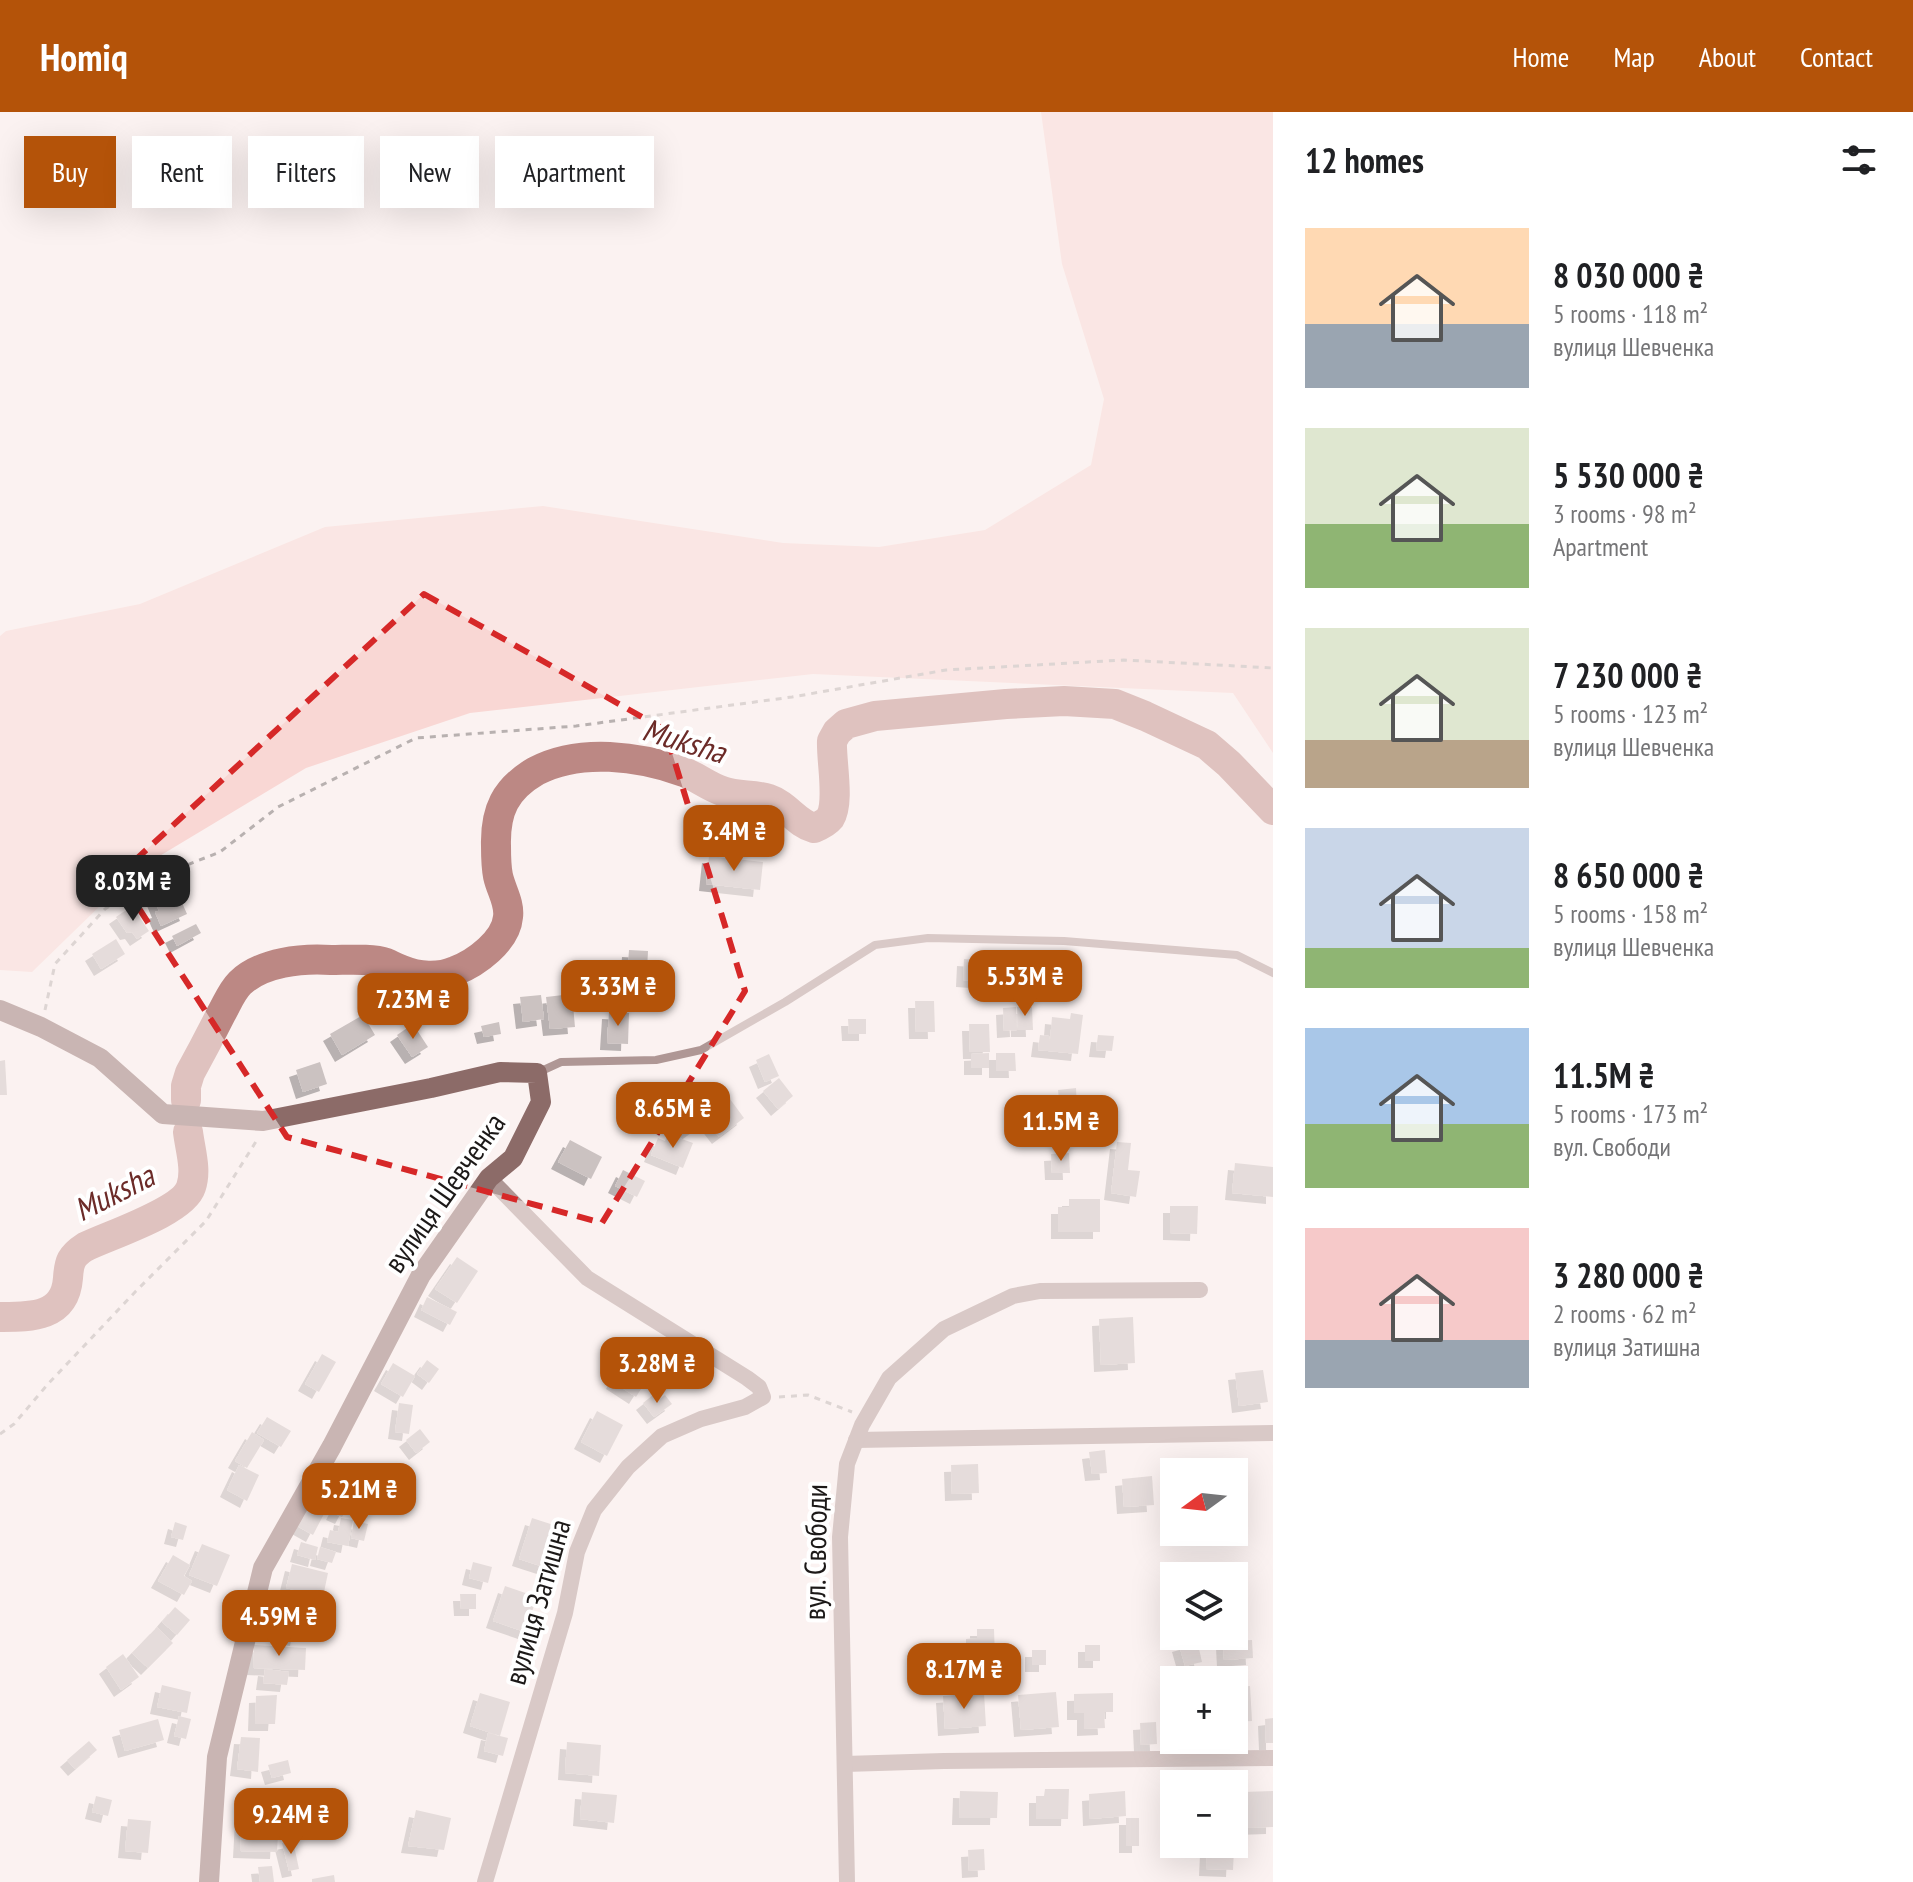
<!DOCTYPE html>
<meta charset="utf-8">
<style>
body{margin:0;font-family:"PT Sans Narrow",sans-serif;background:#f6f6f6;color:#202124;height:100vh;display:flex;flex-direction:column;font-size:30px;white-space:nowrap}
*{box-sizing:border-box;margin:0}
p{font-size:26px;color:#757577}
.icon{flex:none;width:44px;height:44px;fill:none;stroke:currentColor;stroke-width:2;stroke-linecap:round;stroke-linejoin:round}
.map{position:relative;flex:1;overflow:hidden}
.panel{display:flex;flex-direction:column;background:#fff;width:640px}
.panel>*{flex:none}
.banner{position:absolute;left:24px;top:24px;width:760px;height:72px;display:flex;gap:16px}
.needle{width:52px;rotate:255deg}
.fabs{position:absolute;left:1160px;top:1346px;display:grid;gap:16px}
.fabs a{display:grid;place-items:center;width:88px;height:88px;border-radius:0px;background:#fff;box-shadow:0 8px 32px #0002;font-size:40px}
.price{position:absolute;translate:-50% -68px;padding:0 18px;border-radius:16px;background:#b45309;color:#fff;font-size:26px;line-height:52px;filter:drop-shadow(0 2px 4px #0008)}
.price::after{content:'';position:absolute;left:50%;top:48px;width:24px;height:18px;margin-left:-12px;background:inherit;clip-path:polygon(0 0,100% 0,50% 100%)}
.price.on{background:#222;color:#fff}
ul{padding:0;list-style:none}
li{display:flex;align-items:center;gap:24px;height:200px;padding:0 32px}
li span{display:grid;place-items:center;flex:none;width:224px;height:160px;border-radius:0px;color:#555}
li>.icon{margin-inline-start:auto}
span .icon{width:96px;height:96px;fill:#fffc;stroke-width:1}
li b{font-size:34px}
h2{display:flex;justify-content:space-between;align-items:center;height:96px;padding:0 32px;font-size:34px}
.pill{padding:0 28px;border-radius:0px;background:#fff;box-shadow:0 8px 32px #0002;font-size:28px;line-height:72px}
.pill.on{background:#b45309;color:#fff}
header{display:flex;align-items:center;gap:48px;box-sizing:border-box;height:112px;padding:0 40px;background:#b45309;color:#fff}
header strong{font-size:38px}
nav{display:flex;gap:44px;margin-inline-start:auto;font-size:28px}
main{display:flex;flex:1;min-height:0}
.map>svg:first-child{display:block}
.green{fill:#f9d7d4}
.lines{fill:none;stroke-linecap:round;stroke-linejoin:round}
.river{stroke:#bc8884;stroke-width:30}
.building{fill:#cbc2c1;filter:url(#shadow)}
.path{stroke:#b8b1b0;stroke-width:3;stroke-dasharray:6 6;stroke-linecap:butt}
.lane{stroke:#af9795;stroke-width:8}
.street{stroke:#af9795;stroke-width:16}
.secondary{stroke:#8c6b68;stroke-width:20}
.marked{fill:none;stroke:#d62828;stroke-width:6;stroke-dasharray:16 10;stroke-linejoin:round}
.labels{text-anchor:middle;stroke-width:8;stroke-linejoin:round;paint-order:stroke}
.street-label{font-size:30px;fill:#1c1918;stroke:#fff}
.water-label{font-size:32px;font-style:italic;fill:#6c2b28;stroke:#fff}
</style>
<header>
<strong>Homiq</strong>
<nav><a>Home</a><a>Map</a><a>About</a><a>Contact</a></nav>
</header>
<main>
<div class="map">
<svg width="1273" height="1770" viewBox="0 0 1273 1770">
<defs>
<filter id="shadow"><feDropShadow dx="-7" dy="7" stdDeviation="0" flood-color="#0004"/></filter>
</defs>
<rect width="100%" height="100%" fill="#fbf2f1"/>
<path class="green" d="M 1041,0 L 1273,0 L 1273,641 L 1233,581 L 813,562 L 470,601 L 306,656 L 138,757 L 32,860 L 0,858 L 0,524 L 6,519 L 140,492 L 325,415 L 543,394 L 783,431 L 879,435 L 985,418 L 1091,353 L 1104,287 L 1062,152 Z"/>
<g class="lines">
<g class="river">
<path d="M 186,988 L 186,974 L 190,961 C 201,941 211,922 221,902 C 227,892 231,880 240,871 C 262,850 302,846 331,848 C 347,848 372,846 386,851 C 391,853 396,856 402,858 C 418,865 439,866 455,859 C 476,851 506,829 508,805 C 510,791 501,778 498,764 C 496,754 496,744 496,734 C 495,699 505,677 536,659 C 580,636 639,644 684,660 C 697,665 708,674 722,679 C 737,685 754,682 769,687 C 787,693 796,711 814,716 C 819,714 826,711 830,706 C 840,690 831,649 832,629 L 837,620 L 846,612 L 875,604 L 1006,592 L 1064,589 L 1115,592 L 1145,604 L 1207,633 L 1229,652 L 1273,698"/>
<path d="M 0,1205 C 30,1205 65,1206 68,1166 C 69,1150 71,1144 85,1135 C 109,1123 183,1100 191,1075 C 197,1058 190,1037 188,1020"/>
</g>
</g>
<g class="building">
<path d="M 709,744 L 763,750 L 760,778 L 706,772 Z"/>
<path d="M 176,777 L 187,802 L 161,814 L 155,800 L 159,799 L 154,787 Z"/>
<path d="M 132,794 L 149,819 L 137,827 L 132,820 L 127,821 L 116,805 Z"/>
<path d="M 196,812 L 201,821 L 177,834 L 172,824 Z"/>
<path d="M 116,827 L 125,842 L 101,857 L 92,842 Z"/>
<path d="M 629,838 L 648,839 L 646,878 L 626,877 Z"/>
<path d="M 964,847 L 978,848 L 977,869 L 963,868 Z"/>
<path d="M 603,848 L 606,879 L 582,882 L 579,851 Z"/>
<path d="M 572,882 L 575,915 L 550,917 L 546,885 Z"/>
<path d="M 541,883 L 544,907 L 523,910 L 520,885 Z"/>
<path d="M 915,889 L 934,889 L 935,920 L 916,920 Z"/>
<path d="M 1016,895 L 1017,918 L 1004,919 L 1003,896 Z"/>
<path d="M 1017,895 L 1032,895 L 1033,918 L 1018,918 Z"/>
<path d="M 609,900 L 629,901 L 628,932 L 607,931 Z"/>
<path d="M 1071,901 L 1083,903 L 1078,942 L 1038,938 L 1040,923 L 1049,924 L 1050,929 L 1052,905 L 1070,907 Z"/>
<path d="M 363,903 L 375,923 L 342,943 L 330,922 Z"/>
<path d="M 848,907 L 866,907 L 866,922 L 849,922 Z"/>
<path d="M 499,910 L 501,922 L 484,925 L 481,914 Z"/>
<path d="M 413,912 L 428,935 L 412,945 L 397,923 Z"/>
<path d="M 969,912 L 989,912 L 990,940 L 970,940 Z"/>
<path d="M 1098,923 L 1114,924 L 1112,939 L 1096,938 Z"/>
<path d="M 989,941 L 989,956 L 971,956 L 971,942 Z"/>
<path d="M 996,941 L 1015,941 L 1016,959 L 996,959 Z"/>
<path d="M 769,942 L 779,964 L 765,970 L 756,948 Z"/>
<path d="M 5,948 L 7,983 L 0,983 L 0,949 Z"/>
<path d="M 320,950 L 327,972 L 303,980 L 296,958 Z"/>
<path d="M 779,966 L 793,984 L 778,997 L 763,979 Z"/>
<path d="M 1076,976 L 1077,995 L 1060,997 L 1058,978 Z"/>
<path d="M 727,983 L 744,1006 L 719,1025 L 701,1002 Z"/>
<path d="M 657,987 L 674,997 L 665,1012 L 648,1002 Z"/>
<path d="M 689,995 L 701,1012 L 687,1022 L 675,1004 Z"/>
<path d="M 668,1022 L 693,1031 L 683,1056 L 651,1043 L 658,1026 L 665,1029 Z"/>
<path d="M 570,1028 L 602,1045 L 591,1067 L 558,1050 Z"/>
<path d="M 1117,1030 L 1131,1031 L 1128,1058 L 1140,1059 L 1136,1085 L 1111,1081 Z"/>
<path d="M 1069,1041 L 1070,1061 L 1052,1061 L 1051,1042 Z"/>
<path d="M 1235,1051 L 1273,1055 L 1273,1085 L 1232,1081 Z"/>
<path d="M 623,1058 L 645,1069 L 637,1085 L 615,1074 Z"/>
<path d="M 1069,1087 L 1100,1087 L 1100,1120 L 1058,1120 L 1058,1095 L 1069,1095 Z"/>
<path d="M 1170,1094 L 1198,1094 L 1197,1122 L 1170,1121 Z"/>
<path d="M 457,1145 L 478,1159 L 457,1191 L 435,1177 Z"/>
<path d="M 427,1185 L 457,1200 L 450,1213 L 421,1198 Z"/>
<path d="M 1133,1205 L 1135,1251 L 1101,1253 L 1099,1207 Z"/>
<path d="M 650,1227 L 664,1236 L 656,1248 L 643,1240 Z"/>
<path d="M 322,1242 L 336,1250 L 319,1280 L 305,1272 Z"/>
<path d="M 627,1246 L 651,1261 L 636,1285 L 613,1270 Z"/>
<path d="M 427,1248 L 439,1257 L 429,1271 L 417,1262 Z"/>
<path d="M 393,1251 L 415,1264 L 403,1285 L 381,1272 Z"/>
<path d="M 1263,1258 L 1268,1290 L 1239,1294 L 1235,1261 Z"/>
<path d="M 653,1283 L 657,1289 L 665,1283 L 672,1292 L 654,1305 L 643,1291 Z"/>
<path d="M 399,1291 L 413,1293 L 409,1322 L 395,1320 Z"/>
<path d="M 597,1299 L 623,1313 L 607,1344 L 581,1330 Z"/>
<path d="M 267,1305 L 291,1319 L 281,1335 L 257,1321 Z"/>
<path d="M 420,1317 L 430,1330 L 416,1341 L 406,1328 Z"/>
<path d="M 252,1320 L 264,1328 L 247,1356 L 235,1349 Z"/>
<path d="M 1105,1338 L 1107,1361 L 1092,1362 L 1089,1340 Z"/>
<path d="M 978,1352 L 979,1381 L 952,1382 L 951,1353 Z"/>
<path d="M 239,1353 L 259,1363 L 247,1389 L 227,1378 Z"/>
<path d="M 336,1358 L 348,1366 L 336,1385 L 323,1378 Z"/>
<path d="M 1152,1364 L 1154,1393 L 1124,1395 L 1122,1367 Z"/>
<path d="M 340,1388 L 349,1392 L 342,1405 L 333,1401 Z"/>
<path d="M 308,1391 L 325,1400 L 313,1423 L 297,1414 Z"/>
<path d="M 341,1406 L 353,1408 L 348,1434 L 327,1430 L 330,1418 L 338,1420 Z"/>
<path d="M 532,1406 L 563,1416 L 550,1457 L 519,1447 Z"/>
<path d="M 354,1409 L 368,1412 L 364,1429 L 351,1426 Z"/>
<path d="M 175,1410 L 187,1414 L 183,1428 L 171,1425 Z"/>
<path d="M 301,1430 L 318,1435 L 315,1448 L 297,1443 Z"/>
<path d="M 202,1432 L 230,1443 L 217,1474 L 189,1463 Z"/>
<path d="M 320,1435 L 336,1440 L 332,1451 L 317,1447 Z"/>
<path d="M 173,1443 L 190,1453 L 184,1464 L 192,1469 L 184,1483 L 158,1469 Z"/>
<path d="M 473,1450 L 492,1455 L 488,1471 L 469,1466 Z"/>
<path d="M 292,1452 L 328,1461 L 323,1485 L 286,1476 Z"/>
<path d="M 505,1474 L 537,1485 L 525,1520 L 493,1509 Z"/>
<path d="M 460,1482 L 476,1482 L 476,1497 L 461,1497 Z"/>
<path d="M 273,1483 L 304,1489 L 297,1527 L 285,1525 L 286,1518 L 267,1515 Z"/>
<path d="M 175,1495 L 190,1508 L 177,1523 L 162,1510 Z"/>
<path d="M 157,1515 L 173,1531 L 148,1556 L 132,1541 Z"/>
<path d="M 977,1517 L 994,1517 L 996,1574 L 982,1574 L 981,1557 L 966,1557 L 966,1527 L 977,1526 Z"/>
<path d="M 1197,1528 L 1202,1550 L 1185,1554 L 1179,1533 Z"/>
<path d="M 1252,1528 L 1253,1546 L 1224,1548 L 1223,1529 Z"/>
<path d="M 254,1533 L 306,1536 L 305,1558 L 253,1556 Z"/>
<rect x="1085" y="1533" width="15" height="16"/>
<rect x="1032" y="1538" width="14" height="15"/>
<path d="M 123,1542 L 139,1565 L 121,1578 L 106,1555 Z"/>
<path d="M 949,1548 L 965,1557 L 958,1569 L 942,1560 Z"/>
<path d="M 265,1557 L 289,1560 L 287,1573 L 263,1571 Z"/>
<path d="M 162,1573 L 191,1580 L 187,1601 L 157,1595 Z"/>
<path d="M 1250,1574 L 1252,1609 L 1234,1610 L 1234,1575 Z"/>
<path d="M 1167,1578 L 1174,1578 L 1174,1608 L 1168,1608 Z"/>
<path d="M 1056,1580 L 1059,1615 L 1021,1618 L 1018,1583 Z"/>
<path d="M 480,1581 L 510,1590 L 500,1624 L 470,1614 Z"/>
<path d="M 984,1581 L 986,1614 L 945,1617 L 943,1584 Z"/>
<path d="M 1113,1581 L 1113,1600 L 1104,1600 L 1105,1616 L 1084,1617 L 1084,1601 L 1074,1601 L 1074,1582 Z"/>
<path d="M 277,1583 L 275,1612 L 255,1612 L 256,1584 Z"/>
<path d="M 179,1604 L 191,1607 L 186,1627 L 174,1624 Z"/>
<path d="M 1273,1606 L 1273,1631 L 1266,1631 L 1265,1607 Z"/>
<path d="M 158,1607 L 164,1628 L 125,1639 L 119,1618 Z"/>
<path d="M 1156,1610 L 1157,1632 L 1141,1633 L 1140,1611 Z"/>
<path d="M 488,1621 L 508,1626 L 503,1644 L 484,1639 Z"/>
<path d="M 241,1625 L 260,1626 L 258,1660 L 237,1657 Z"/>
<path d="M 89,1629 L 97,1638 L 75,1657 L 67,1648 Z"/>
<path d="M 567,1630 L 601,1633 L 599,1664 L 565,1661 Z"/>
<path d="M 288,1648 L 291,1661 L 272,1666 L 268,1653 Z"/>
<path d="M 1045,1677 L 1069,1677 L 1068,1707 L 1036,1707 L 1036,1684 L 1044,1684 Z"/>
<path d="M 960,1679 L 998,1680 L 997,1706 L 959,1706 Z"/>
<path d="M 1125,1679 L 1126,1704 L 1090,1707 L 1089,1682 Z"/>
<path d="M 1273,1679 L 1273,1715 L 1245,1716 L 1243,1680 Z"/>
<path d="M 582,1680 L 617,1683 L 614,1711 L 580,1707 Z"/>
<path d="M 96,1684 L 112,1688 L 108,1704 L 92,1700 Z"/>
<path d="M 300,1694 L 329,1696 L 328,1710 L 297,1709 Z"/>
<path d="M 416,1698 L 451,1706 L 444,1738 L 408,1734 Z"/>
<path d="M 242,1702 L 279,1704 L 277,1740 L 240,1739 Z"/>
<rect x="1126" y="1706" width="13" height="28"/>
<path d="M 128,1707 L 151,1709 L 148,1741 L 125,1739 Z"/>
<path d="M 293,1729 L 299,1757 L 289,1759 L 282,1731 Z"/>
<path d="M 1207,1736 L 1234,1737 L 1233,1758 L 1206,1757 Z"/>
<path d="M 984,1737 L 985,1758 L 969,1759 L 968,1738 Z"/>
<path d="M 272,1754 L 274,1770 L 260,1770 L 258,1755 Z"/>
<path d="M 334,1763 L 335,1770 L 312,1770 L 312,1767 Z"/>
</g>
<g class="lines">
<g class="path">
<path d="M 45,898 L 55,852 L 105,797 L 151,767 L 220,740 L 278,695 L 416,626 L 576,614 L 792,585 L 946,558 L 1124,548 L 1273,556"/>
<path d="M 779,1285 L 808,1283 L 852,1300"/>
<path d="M 0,1322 L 14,1312 L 48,1272 L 136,1179 L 206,1109 L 257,1028"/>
</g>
<path class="lane" d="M 537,961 L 561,950 L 656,948 L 701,938 L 785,890 L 875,833 L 928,826 L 1064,829 L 1237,843 L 1273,861"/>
<g class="street">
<path d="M 856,1328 L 1273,1321"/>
<path d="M 845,1652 L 944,1649 L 1273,1646"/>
<path d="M 485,1770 L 565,1501 L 577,1440 L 594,1398 L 628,1355 L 662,1324 L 701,1307 L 745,1295 L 763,1285 L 759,1275 L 747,1266 L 587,1166 L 489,1066"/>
<path d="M 847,1770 L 840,1425 L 847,1352 L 862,1313 L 889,1266 L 944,1217 L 1013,1184 L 1040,1179 L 1200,1178"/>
</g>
<path class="secondary" d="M 0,898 L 41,915 L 100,946 L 163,1002 L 263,1009 L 431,976 L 500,960 L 537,961 L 541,990 L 513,1046 L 489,1066 L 421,1163 L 332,1334 L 263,1456 L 217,1645 L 209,1770"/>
</g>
<path d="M0 0H1273V1770H0ZM 424,482 L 665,618 L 745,879 L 602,1111 L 287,1025 L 118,764 Z" fill="#fbf2f1" fill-opacity=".55" fill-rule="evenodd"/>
<path class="marked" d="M 424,482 L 665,618 L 745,879 L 602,1111 L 287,1025 L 118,764 Z"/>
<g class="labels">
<g class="street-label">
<text transform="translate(445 1081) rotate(-55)" y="10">вулиця Шевченка</text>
<text transform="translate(816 1440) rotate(-89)" y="10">вул. Свободи</text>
<text transform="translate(538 1490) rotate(-74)" y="10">вулиця Затишна</text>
</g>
<g class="water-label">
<text transform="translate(684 629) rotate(17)" y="11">Muksha</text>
<text transform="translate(114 1081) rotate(-27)" y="11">Muksha</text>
</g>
</g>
</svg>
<div class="fabs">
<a><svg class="needle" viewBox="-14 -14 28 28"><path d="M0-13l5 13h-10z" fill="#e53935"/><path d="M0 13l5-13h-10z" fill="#757577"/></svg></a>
<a><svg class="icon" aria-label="layers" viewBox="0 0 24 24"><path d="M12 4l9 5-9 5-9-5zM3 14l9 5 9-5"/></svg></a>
<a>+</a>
<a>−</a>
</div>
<b class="price" style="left:734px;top:761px">3.4M ₴</b>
<b class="price on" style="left:133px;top:811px">8.03M ₴</b>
<b class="price" style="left:1025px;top:906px">5.53M ₴</b>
<b class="price" style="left:618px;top:916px">3.33M ₴</b>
<b class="price" style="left:413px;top:929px">7.23M ₴</b>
<b class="price" style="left:673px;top:1038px">8.65M ₴</b>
<b class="price" style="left:1061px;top:1051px">11.5M ₴</b>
<b class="price" style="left:657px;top:1293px">3.28M ₴</b>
<b class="price" style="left:359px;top:1419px">5.21M ₴</b>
<b class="price" style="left:279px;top:1546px">4.59M ₴</b>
<b class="price" style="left:964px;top:1599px">8.17M ₴</b>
<b class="price" style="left:291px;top:1744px">9.24M ₴</b>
<div class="banner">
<a class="pill on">Buy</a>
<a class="pill">Rent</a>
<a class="pill">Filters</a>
<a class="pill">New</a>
<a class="pill">Apartment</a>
</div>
</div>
<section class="panel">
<h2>12 homes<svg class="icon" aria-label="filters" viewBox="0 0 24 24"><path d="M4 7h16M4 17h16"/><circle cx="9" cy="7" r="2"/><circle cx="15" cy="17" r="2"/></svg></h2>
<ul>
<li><span style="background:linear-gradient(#ffd9b3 60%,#9aa5b1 0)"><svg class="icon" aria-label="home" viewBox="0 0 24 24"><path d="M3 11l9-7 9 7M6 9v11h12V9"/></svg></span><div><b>8 030 000 ₴</b><p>5 rooms · 118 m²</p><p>вулиця Шевченка</p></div></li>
<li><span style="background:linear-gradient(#dfe7d0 60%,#8fb573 0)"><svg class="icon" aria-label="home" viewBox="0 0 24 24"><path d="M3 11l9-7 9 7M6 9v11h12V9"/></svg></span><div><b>5 530 000 ₴</b><p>3 rooms · 98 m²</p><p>Apartment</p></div></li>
<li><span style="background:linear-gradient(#dfe7d0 70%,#b9a48a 0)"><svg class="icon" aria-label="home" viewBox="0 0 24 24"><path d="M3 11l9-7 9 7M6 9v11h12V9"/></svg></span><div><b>7 230 000 ₴</b><p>5 rooms · 123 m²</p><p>вулиця Шевченка</p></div></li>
<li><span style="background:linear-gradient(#c9d6e8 75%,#8fb573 0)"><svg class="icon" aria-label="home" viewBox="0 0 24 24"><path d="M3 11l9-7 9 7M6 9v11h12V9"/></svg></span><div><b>8 650 000 ₴</b><p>5 rooms · 158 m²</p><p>вулиця Шевченка</p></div></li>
<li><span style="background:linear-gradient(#a9c7e8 60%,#8fb573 0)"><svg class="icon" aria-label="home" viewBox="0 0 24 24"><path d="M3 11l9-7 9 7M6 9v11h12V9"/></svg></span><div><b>11.5M ₴</b><p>5 rooms · 173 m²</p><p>вул. Свободи</p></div></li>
<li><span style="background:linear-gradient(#f6c9c9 70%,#9aa5b1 0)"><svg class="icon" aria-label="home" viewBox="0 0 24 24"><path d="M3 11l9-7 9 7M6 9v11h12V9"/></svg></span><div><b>3 280 000 ₴</b><p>2 rooms · 62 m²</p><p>вулиця Затишна</p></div></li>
</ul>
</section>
</main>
